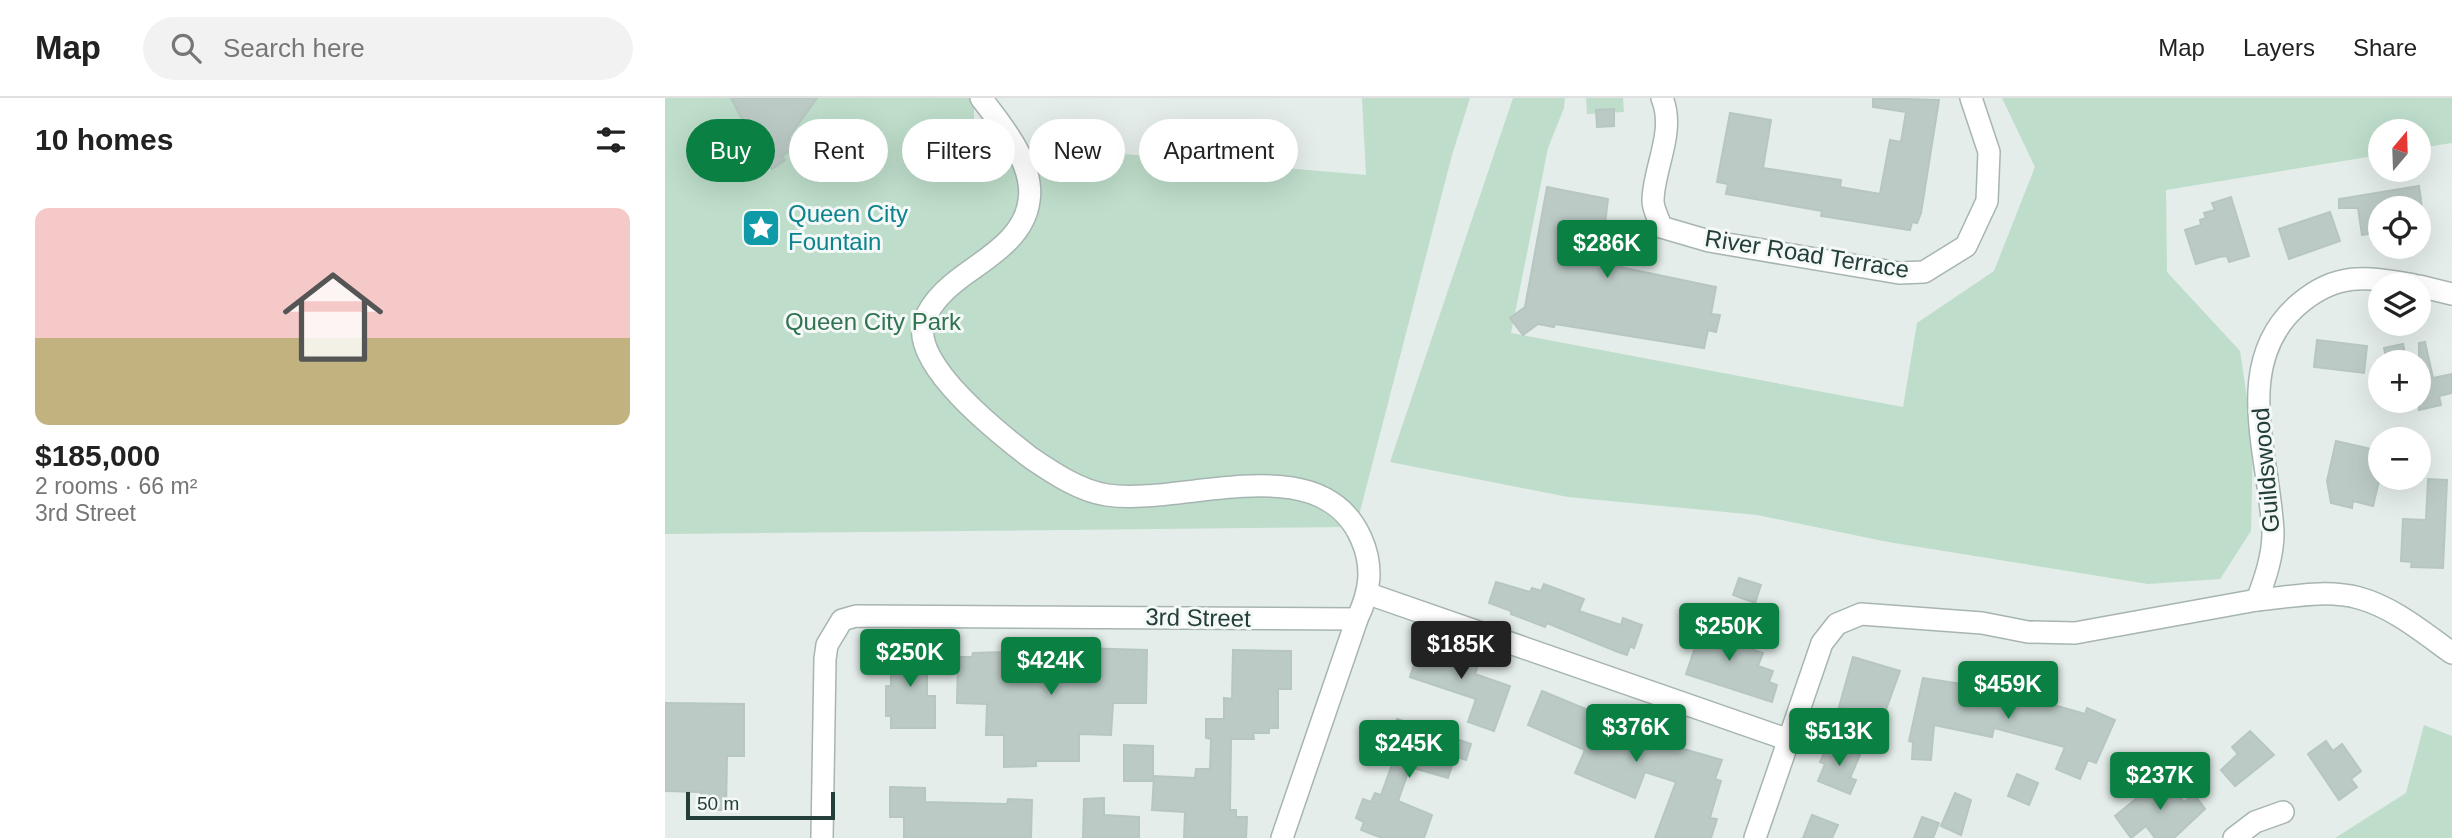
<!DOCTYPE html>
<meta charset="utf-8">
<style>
body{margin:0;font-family:Helvetica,sans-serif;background:#f2f2f2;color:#222;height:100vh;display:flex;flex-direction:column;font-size:26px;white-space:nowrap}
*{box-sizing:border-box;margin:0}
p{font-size:23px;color:#767676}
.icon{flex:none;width:38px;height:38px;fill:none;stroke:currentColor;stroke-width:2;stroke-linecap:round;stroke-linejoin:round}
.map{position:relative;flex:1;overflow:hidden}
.panel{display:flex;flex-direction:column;background:#fff;width:665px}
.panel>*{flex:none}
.banner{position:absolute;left:21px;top:21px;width:665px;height:63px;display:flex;gap:14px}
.needle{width:46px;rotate:19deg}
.tools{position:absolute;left:1703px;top:21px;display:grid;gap:14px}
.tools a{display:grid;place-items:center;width:63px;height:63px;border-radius:50%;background:#fff;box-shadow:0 7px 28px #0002;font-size:35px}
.scale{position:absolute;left:21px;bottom:18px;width:149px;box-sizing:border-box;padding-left:7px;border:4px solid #243e3a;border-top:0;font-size:19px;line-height:24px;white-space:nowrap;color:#243e3a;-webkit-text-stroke:5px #f4f9f7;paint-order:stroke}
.price{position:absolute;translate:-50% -60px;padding:0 16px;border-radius:7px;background:#0b8043;color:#fff;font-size:23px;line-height:46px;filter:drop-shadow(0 2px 4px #0008)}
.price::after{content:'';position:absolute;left:50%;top:42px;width:21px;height:16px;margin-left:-10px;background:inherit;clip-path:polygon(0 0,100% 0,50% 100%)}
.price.selected{background:#222;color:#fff}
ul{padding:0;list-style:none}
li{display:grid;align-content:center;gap:14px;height:371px;padding:0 35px}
li span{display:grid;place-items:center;height:217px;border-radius:14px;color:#555}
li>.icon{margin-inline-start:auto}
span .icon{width:126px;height:126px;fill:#fffc;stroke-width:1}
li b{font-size:30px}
h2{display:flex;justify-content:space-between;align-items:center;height:84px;padding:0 35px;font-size:30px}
.tag{padding:0 24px;border-radius:32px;background:#fff;box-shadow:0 7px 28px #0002;font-size:24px;line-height:63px}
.tag.selected{background:#0b8043;color:#fff}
header{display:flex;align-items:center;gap:42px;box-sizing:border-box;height:98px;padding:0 35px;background:#fff;border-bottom:2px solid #e0e0e0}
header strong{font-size:33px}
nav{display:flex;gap:38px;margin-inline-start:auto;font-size:24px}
.search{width:490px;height:63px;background:#f2f2f2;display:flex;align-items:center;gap:18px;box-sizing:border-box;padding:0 24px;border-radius:38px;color:#767676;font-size:26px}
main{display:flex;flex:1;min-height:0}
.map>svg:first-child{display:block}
.green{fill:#beddca}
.building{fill:#bccac6;stroke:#b6c6c1;stroke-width:2}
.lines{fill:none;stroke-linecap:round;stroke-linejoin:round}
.minor-casing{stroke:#a7b5b2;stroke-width:24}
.minor{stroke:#fff;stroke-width:21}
.labels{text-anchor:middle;stroke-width:6;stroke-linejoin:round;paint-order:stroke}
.culture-label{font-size:24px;fill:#0d838f;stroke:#f4f9f7;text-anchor:start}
.street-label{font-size:24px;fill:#243e3a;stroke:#f4f9f7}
.park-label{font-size:24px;fill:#307351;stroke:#f4f9f7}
</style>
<header>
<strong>Map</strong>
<div class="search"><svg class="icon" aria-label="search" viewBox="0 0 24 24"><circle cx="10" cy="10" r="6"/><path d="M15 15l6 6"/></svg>Search here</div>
<nav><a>Map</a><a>Layers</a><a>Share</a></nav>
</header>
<main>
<section class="panel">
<h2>10 homes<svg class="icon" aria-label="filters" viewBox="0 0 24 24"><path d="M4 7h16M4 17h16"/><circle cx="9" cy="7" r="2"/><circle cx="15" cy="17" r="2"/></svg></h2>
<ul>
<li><span style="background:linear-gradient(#f6c9c9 60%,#c2b280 0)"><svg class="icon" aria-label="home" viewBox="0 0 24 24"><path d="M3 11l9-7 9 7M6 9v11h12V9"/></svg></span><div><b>$185,000</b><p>2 rooms · 66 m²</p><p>3rd Street</p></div></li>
</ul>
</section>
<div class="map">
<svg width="1787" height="740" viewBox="0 0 1787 740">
<rect width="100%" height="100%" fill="#e4edea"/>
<g class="green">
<path d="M 0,0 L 309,0 L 309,43 L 701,77 L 697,0 L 805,0 L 787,57 L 691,429 L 0,436 Z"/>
<path d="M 848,0 L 900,0 L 899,10 L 883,50 L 846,235 L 1238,309 L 1252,225 L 1329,173 L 1370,69 L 1337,0 L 1787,0 L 1787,45 L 1754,50 L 1754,33 L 1715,33 L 1715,57 L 1501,92 L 1502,174 L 1575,253 L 1588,341 L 1586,433 L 1555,481 L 1483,486 L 1223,444 L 1092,417 L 903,399 L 725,364 Z"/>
<path d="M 921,0 L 958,0 L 959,14 L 922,16 Z"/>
<path d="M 1759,627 L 1787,638 L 1787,740 L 1670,740 L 1741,695 Z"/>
</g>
<g class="building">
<path d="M 66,0 L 152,0 L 124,39 L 130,49 L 117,58 L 120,62 L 107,71 L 91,49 L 97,44 L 79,25 Z"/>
<path d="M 1208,0 L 1274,2 L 1256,115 L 1252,125 L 1247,124 L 1245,132 L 1156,118 L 1157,113 L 1061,96 L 1063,86 L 1052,84 L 1065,15 L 1106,22 L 1098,70 L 1176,82 L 1175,89 L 1215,96 L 1225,42 L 1236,44 L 1241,14 L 1208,9 Z"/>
<path d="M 949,11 L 949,28 L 932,29 L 931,12 Z"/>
<path d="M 1754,88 L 1757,110 L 1715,110 L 1715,134 L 1697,137 L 1693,110 L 1674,110 L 1674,101 Z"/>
<path d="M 882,89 L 943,101 L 939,134 L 961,139 L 979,128 L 990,142 L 955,169 L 1051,189 L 1046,216 L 1055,217 L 1051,234 L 1043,232 L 1039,250 L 890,226 L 889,229 L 873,226 L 858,237 L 845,220 L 860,209 Z"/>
<path d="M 1566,99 L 1584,158 L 1564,164 L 1562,158 L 1554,159 L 1531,166 L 1520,132 L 1536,127 L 1535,122 L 1541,120 L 1539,115 L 1550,112 L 1547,105 Z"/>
<path d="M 1665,114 L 1675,143 L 1624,161 L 1614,131 Z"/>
<path d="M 1652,242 L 1702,248 L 1699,275 L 1649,269 Z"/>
<path d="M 1760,244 L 1768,280 L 1787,276 L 1787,295 L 1774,298 L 1776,307 L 1754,312 L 1754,245 Z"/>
<path d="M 1738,246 L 1742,264 L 1722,264 L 1719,250 Z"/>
<path d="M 1671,343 L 1715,353 L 1715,379 L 1708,408 L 1688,403 L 1687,410 L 1666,405 L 1662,383 Z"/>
<path d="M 1763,381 L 1782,382 L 1778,470 L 1746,469 L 1747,464 L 1736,463 L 1738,421 L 1761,422 Z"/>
<path d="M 1074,480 L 1096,487 L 1090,505 L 1068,497 Z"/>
<path d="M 831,484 L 865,494 L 867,490 L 876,493 L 879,486 L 919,501 L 914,513 L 956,527 L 958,520 L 977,527 L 969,550 L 965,548 L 962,557 L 953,554 L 882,525 L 880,529 L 846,516 L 846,513 L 824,505 Z"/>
<path d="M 1035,521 L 1056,528 L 1054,534 L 1070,539 L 1068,545 L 1098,555 L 1093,568 L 1108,573 L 1104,584 L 1112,587 L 1107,604 L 1021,576 L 1033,541 L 1026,538 Z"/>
<path d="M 757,541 L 773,546 L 774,543 L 799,551 L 796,561 L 813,567 L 810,576 L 845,588 L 829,633 L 803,624 L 811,601 L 745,579 Z"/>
<path d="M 226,546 L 262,546 L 262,598 L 270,598 L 270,630 L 226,630 L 226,618 L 221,618 L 221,588 L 226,588 Z"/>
<path d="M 413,550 L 482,552 L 481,605 L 448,605 L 446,637 L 414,636 L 414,663 L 371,663 L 371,668 L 339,669 L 339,637 L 321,637 L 322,606 L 292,605 L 293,559 L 307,559 L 308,555 L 337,554 L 337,551 Z"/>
<path d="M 568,552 L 626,553 L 626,591 L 613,591 L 613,630 L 604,630 L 604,635 L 588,635 L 589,641 L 566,641 L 565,712 L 571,712 L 571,719 L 582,719 L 581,740 L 519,740 L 520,714 L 487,712 L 489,678 L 530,680 L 531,671 L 545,671 L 546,641 L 541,640 L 541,621 L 559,621 L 559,600 L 567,601 Z"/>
<path d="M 1188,559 L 1235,573 L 1215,628 L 1218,629 L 1213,645 L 1194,639 L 1200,617 L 1174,609 Z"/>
<path d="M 1258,580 L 1341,593 L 1420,616 L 1422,610 L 1450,622 L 1431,665 L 1423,662 L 1415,681 L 1391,671 L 1400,649 L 1329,630 L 1327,639 L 1269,627 L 1266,662 L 1247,661 L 1248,644 L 1244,643 Z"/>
<path d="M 877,593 L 1015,650 L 1057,662 L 1050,681 L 1056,683 L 1046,716 L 1045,720 L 1052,721 L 1046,740 L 990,740 L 1011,684 L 980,674 L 970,700 L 910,675 L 920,652 L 863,627 Z"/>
<path d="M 0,605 L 79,606 L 79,658 L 62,658 L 61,712 L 36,712 L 36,694 L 0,693 Z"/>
<path d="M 732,621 L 806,646 L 801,662 L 790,658 L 783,680 L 745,669 L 733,703 L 767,717 L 759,740 L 717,740 L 696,732 L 699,724 L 691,720 L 698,701 L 706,704 L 710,695 L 716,697 L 728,664 L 718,661 Z"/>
<path d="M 1585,633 L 1609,657 L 1570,688 L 1556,672 L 1573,656 L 1567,649 Z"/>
<path d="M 1661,643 L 1668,653 L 1677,646 L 1696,673 L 1686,681 L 1692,689 L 1674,702 L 1643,656 Z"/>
<path d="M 1164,644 L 1195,657 L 1185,680 L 1191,682 L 1185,696 L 1153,683 L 1160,666 L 1155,664 Z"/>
<path d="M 459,647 L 488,648 L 488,683 L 459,683 Z"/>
<path d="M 1352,676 L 1373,685 L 1364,707 L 1343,698 Z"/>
<path d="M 1499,678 L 1519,704 L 1529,696 L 1540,711 L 1509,740 L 1490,740 L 1481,728 L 1466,740 L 1450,718 Z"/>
<path d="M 225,689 L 260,690 L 260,704 L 342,706 L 343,701 L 367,702 L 366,740 L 239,740 L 239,719 L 225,719 Z"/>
<path d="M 1290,695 L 1306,702 L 1296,737 L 1276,728 Z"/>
<path d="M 439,700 L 439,717 L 474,719 L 474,740 L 418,740 L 419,701 Z"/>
<path d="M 1147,717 L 1173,727 L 1167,740 L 1138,740 Z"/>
<path d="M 1257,719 L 1274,725 L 1268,740 L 1249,740 Z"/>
</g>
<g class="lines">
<g class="minor-casing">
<g id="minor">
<path d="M 316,0 C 337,27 370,67 364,103 C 360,134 333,153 309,170 C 290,183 266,201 259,224 C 245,266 336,337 366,360 C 388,375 415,393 442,397 C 519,408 655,348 696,440 C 709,469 705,494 692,521 L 617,740"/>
<path d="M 997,0 C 1011,34 988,71 988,103 C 988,111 994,121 996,129 L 1044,143 L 1234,175 L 1259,174 L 1301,148 L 1322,103 L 1324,54 L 1306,0"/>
<path d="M 1749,187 C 1702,179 1673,173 1634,206 C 1565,265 1605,358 1608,435 C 1608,458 1600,481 1592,502 C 1625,499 1661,491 1694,500 C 1728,509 1759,535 1787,555"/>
<path d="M 1754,188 L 1787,196"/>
<path d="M 704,496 L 1124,642"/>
<path d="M 157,740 L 160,561 L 162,547 L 177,522 L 191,518 L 692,521"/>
<path d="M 1090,740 L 1157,545 L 1172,526 L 1196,516 L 1317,525 L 1363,534 L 1410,535 L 1592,502"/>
<path d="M 1569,740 L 1590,724 L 1618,714"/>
</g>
</g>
<use href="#minor" class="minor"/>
</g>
<defs>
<g id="sight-square" transform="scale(2.0125)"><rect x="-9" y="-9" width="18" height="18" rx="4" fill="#0f9aa8" stroke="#f4f9f7"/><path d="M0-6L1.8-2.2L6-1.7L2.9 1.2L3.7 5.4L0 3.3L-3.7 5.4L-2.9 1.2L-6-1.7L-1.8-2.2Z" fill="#fff"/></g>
</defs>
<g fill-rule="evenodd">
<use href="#sight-square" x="96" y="130"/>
</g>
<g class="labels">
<g class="culture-label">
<text x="123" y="124">Queen City<tspan x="123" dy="28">Fountain</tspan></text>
</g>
<g class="street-label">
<text transform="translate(1142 156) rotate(9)" y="8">River Road Terrace</text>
<text transform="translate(1601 372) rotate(-95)" y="8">Guildswood</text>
<text transform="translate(533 520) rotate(1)" y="8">3rd Street</text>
</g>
<g class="park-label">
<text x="208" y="232">Queen City Park</text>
</g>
</g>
</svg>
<div class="tools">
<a><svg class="needle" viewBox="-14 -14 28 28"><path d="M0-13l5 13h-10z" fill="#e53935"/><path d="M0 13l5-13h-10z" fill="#767676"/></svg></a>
<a><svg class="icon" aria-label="locate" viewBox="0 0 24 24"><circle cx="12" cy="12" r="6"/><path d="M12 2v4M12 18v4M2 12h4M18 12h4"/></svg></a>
<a><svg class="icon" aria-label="layers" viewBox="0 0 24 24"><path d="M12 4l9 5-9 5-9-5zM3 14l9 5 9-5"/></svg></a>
<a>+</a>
<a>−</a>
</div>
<div class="scale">50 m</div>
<b class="price" style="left:942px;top:182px">$286K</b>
<b class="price" style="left:1064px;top:565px">$250K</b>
<b class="price selected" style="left:796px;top:583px">$185K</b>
<b class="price" style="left:245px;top:591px">$250K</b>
<b class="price" style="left:386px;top:599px">$424K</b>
<b class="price" style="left:1343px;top:623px">$459K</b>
<b class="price" style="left:971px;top:666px">$376K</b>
<b class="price" style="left:1174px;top:670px">$513K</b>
<b class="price" style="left:744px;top:682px">$245K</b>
<b class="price" style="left:1495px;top:714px">$237K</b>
<div class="banner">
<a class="tag selected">Buy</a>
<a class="tag">Rent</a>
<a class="tag">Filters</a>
<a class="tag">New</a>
<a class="tag">Apartment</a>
</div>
</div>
</main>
